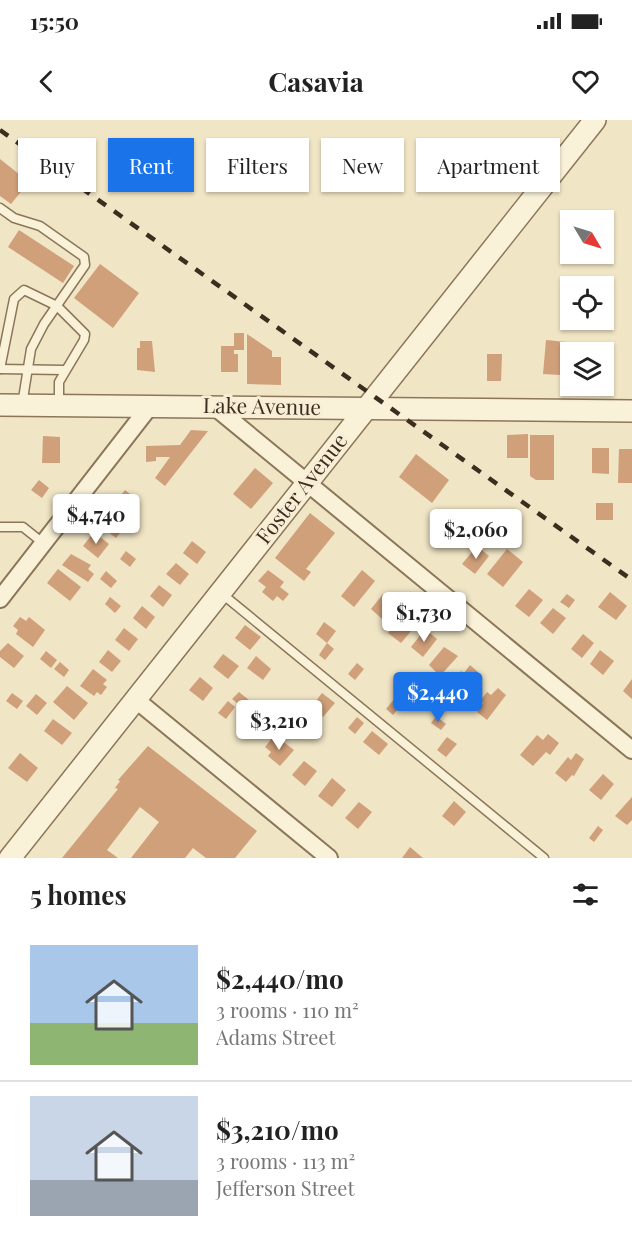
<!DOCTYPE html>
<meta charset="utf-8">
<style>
body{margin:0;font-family:"Playfair Display",serif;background:#f2f2f2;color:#222;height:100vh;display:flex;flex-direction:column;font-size:22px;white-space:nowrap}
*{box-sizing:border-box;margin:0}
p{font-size:20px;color:#767676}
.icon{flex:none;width:33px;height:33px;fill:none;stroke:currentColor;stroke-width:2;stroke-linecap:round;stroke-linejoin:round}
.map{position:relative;height:738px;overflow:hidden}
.side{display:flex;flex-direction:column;background:#fff;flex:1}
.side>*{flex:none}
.banner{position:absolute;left:18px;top:18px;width:597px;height:54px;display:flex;gap:12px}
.needle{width:39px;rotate:128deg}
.buttons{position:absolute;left:560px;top:90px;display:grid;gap:12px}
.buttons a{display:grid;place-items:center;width:54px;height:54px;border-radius:0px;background:#fff;box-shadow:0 2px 4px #0004;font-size:30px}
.price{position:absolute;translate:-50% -51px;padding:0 14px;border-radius:6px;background:#fff;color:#222;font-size:20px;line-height:39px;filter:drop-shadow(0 2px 3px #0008)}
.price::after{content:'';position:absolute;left:50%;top:36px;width:18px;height:14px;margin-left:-9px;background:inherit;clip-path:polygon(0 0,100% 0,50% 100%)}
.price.on{background:#1a73e8;color:#fff}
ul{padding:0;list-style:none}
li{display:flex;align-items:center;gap:18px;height:150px;padding:0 30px}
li+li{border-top:2px solid #e0e0e0}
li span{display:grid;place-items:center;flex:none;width:168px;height:120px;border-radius:0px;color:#555}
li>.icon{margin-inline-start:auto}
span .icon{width:72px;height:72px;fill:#fffc;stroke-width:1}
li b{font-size:26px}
h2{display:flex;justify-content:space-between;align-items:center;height:72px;padding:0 30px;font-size:26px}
.chip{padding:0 21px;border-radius:0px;background:#fff;box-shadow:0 2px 4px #0004;font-size:21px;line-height:54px}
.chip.on{background:#1a73e8;color:#fff}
.status{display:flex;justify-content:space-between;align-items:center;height:42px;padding:0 30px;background:#fff;direction:ltr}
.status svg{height:16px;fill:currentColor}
header{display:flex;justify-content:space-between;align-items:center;height:78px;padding:0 30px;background:#fff;font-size:27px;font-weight:700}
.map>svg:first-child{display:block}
.building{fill:#d0a07a}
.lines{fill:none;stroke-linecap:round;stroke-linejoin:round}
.service-casing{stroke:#8c765a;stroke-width:11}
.minor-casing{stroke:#8c765a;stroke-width:20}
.tertiary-casing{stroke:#8c765a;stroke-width:24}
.service{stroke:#faf1d9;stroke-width:8}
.minor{stroke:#faf1d9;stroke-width:16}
.tertiary{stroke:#faf1d9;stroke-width:21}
.rail{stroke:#3c2e1f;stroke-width:4.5;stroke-dasharray:10 10;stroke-linecap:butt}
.labels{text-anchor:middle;stroke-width:6;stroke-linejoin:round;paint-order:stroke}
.street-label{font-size:21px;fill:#3c2e1f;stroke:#f7eed5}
</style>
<div class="status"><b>15:50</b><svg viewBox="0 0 49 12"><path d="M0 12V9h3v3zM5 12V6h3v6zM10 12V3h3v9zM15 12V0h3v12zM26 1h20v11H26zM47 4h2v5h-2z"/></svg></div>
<header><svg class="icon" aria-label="back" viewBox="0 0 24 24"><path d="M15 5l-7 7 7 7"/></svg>Casavia<svg class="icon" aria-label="heart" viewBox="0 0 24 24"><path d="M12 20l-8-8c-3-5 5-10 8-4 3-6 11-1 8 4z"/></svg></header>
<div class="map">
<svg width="632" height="738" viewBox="0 0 632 738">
<rect width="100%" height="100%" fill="#f0e5c5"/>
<g class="building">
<path d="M 0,39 L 29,62 L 11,84 L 0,76 Z"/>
<path d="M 19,110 L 74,146 L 63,163 L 8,127 Z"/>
<path d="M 100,144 L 139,173 L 113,208 L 74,178 Z"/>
<path d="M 234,213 L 244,213 L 244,230 L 234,230 L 234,234 L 238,234 L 238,252 L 221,252 L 221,226 L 234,226 Z"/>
<path d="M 247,214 L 272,231 L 272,237 L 281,237 L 281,265 L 247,264 Z"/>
<path d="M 546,220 L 566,222 L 564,252 L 560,252 L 560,255 L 543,254 Z"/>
<path d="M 140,221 L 152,221 L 155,252 L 137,250 L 137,228 L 140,228 Z"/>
<path d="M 591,229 L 608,230 L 607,251 L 603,250 L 603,232 L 591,232 Z"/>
<path d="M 487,234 L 502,234 L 501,261 L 487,261 Z"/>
<path d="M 191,310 L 208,311 L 165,366 L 155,358 L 170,337 L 156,337 L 156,341 L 146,342 L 146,326 L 180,325 Z"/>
<path d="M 528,314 L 528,338 L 507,338 L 507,315 Z"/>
<path d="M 530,315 L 554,315 L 554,360 L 536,360 L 530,356 Z"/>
<path d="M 43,316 L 60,317 L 60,343 L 42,343 Z"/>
<path d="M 592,328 L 609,328 L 609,354 L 592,353 Z"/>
<path d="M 619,329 L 632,329 L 632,363 L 618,363 Z"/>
<path d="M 416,334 L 449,360 L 432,383 L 399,357 Z"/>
<path d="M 255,348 L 273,363 L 251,389 L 233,374 Z"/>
<path d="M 39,360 L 49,368 L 42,378 L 31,370 Z"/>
<path d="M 125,370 L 140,382 L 129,396 L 114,384 Z"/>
<rect x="596" y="383" width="17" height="17"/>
<path d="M 109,390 L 127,404 L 116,418 L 98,404 Z"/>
<path d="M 310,393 L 335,413 L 306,449 L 311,452 L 304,461 L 275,438 Z"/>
<path d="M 94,412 L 109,424 L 98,438 L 83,426 Z"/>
<path d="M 192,421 L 206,432 L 197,444 L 183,433 Z"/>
<path d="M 477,426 L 489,436 L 475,454 L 462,444 Z"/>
<path d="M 507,429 L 523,442 L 503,467 L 487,454 Z"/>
<path d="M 126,431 L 136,439 L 130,447 L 120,439 Z"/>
<path d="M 71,434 L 91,445 L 88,449 L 94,454 L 88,462 L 62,445 Z"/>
<path d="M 176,443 L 189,454 L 180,465 L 166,454 Z"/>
<path d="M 58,449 L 81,467 L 70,481 L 47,463 Z"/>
<path d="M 268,450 L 284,462 L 280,467 L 289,474 L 283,481 L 277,476 L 273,481 L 262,472 L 266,467 L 258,461 Z"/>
<path d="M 362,450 L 375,461 L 354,487 L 341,476 Z"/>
<path d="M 106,451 L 117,461 L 111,468 L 100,459 Z"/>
<path d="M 159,465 L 172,475 L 163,487 L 150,476 Z"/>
<path d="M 529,469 L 543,480 L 529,497 L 515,486 Z"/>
<path d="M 610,472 L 627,486 L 616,500 L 598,487 Z"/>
<path d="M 383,474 L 395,484 L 382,499 L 371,489 Z"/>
<path d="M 567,474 L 575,480 L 569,488 L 560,482 Z"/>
<path d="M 110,477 L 121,486 L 115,493 L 105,484 Z"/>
<path d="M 142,486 L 155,497 L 146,509 L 133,498 Z"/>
<path d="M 409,487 L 422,498 L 401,523 L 388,513 Z"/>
<path d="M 553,488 L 566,498 L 553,514 L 540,503 Z"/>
<path d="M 20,497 L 26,501 L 29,497 L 45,510 L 33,527 L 16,514 L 18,510 L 13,506 Z"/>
<path d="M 324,502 L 336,511 L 327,523 L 316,514 Z"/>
<path d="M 245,505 L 261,517 L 250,530 L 235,518 Z"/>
<path d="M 124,508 L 138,519 L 129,531 L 115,520 Z"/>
<path d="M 425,509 L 437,519 L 423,537 L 411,527 Z"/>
<path d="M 583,514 L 594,523 L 582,538 L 571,529 Z"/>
<path d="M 8,523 L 24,536 L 14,548 L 0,537 L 0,531 Z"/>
<path d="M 327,523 L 334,529 L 325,540 L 319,535 Z"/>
<path d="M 444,527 L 458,536 L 440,556 L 429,545 Z"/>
<path d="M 108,530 L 121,541 L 112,552 L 99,542 Z"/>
<path d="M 600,530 L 614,541 L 603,555 L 590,544 Z"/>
<path d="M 46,531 L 57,540 L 51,548 L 40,539 Z"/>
<path d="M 223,534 L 239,546 L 228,559 L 213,547 Z"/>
<path d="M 256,536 L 271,549 L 263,560 L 247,548 Z"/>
<path d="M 60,542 L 69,550 L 64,557 L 54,549 Z"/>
<path d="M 357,543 L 364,549 L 355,560 L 348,554 Z"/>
<path d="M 470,545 L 478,552 L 472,560 L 476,562 L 468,571 L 465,568 L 459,576 L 448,567 L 461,551 L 464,553 Z"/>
<path d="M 93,549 L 107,560 L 103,564 L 107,567 L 101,575 L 97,572 L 94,576 L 80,566 Z"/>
<path d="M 200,557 L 213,568 L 203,581 L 189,570 Z"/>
<path d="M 632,559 L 632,579 L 623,571 Z"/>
<path d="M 67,566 L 88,583 L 74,600 L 53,582 Z"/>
<path d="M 498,568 L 506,575 L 487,600 L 477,592 L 483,583 L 480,581 L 487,572 L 491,575 Z"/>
<path d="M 239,572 L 249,580 L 243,588 L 232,579 Z"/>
<path d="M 12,573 L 23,581 L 17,589 L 6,581 Z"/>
<path d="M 322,573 L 335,583 L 323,597 L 311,587 Z"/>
<path d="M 36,574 L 47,583 L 37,595 L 26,586 Z"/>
<path d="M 395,578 L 402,584 L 393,595 L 386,589 Z"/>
<path d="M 228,581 L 235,587 L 226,599 L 218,593 Z"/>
<path d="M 436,596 L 446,604 L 441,610 L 431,603 Z"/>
<path d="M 357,597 L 364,603 L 355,614 L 348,608 Z"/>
<path d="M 53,599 L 72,613 L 62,625 L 44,611 Z"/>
<path d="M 372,611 L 388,624 L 379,635 L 363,622 Z"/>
<path d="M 548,614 L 559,623 L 550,635 L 546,632 L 533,646 L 520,635 L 537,615 L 543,620 Z"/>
<path d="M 273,617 L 279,622 L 281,620 L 294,630 L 280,646 L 268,636 L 271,632 L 265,627 Z"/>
<path d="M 447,617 L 457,624 L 446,637 L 437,630 Z"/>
<path d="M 148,626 L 257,711 L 235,738 L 206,738 L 193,728 L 185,738 L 131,738 L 159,702 L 140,687 L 107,730 L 118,738 L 62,738 L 118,669 L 115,668 L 120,661 L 118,660 Z"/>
<path d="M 20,633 L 38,648 L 27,662 L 8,648 Z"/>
<path d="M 576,633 L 584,639 L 574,656 L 572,655 L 566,662 L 555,653 L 568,637 L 571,640 Z"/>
<path d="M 304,641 L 317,651 L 305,666 L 292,655 Z"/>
<path d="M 603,654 L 614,664 L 601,680 L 589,670 Z"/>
<path d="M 332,658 L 346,670 L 332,687 L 318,676 Z"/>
<path d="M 632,677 L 632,700 L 627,705 L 615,696 Z"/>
<path d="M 454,681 L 466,692 L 454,706 L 442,696 Z"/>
<path d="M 359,682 L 372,692 L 358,709 L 345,698 Z"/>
<path d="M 598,706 L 603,710 L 594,722 L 589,718 Z"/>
<path d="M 410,727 L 423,738 L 402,738 Z"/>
</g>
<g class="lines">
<g class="service-casing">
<g id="service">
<path d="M 0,88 L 14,98 L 40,106 L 84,137 L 85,145 L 44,204 L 31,229 L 22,285"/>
<path d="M 0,249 L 14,179 L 24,170 L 57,186 L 85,214 L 84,220 L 59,262 L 59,285"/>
<path d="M 0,249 L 64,250"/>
<path d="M 0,407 L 23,407 L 43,423"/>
<path d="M 221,473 L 544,738"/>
</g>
</g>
<g class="minor-casing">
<g id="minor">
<path d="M 215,287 L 632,630"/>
<path d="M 0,479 L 150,286"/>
<path d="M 135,579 L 329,738"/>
</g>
</g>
<g class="tertiary-casing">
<g id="tertiary">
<path d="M 0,285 L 632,291"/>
<path d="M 10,738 L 595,0"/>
</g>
</g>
<use href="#service" class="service"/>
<use href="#minor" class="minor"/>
<use href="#tertiary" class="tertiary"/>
<path class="rail" d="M 0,10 L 632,460"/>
</g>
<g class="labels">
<g class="street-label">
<text transform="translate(262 287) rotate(1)" y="7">Lake Avenue</text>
<text transform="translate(302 369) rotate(-52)" y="7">Foster Avenue</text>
</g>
</g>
</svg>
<div class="buttons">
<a><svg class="needle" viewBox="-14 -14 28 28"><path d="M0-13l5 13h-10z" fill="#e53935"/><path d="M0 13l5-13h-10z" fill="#767676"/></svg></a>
<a><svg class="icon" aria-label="locate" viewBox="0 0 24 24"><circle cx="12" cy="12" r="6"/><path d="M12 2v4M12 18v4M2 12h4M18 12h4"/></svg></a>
<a><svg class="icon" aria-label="layers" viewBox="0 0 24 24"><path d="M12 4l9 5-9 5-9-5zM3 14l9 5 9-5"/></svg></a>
</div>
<b class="price" style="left:96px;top:425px">$4,740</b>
<b class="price" style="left:476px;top:440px">$2,060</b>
<b class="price" style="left:424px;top:523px">$1,730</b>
<b class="price on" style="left:438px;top:603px">$2,440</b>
<b class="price" style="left:279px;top:631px">$3,210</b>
<div class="banner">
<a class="chip">Buy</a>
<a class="chip on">Rent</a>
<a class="chip">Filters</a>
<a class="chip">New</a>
<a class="chip">Apartment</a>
</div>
</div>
<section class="side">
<h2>5 homes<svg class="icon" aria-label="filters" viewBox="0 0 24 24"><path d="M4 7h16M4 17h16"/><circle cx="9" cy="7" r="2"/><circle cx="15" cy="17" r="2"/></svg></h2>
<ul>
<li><span style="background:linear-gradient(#a9c7e8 65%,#8fb573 0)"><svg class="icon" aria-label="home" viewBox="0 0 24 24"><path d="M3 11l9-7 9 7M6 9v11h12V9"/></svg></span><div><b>$2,440/mo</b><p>3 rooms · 110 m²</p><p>Adams Street</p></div></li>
<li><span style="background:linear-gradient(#c9d6e8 70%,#9aa5b1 0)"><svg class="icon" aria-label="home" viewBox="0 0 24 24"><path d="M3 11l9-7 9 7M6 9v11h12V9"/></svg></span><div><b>$3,210/mo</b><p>3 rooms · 113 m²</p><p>Jefferson Street</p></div></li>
</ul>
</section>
